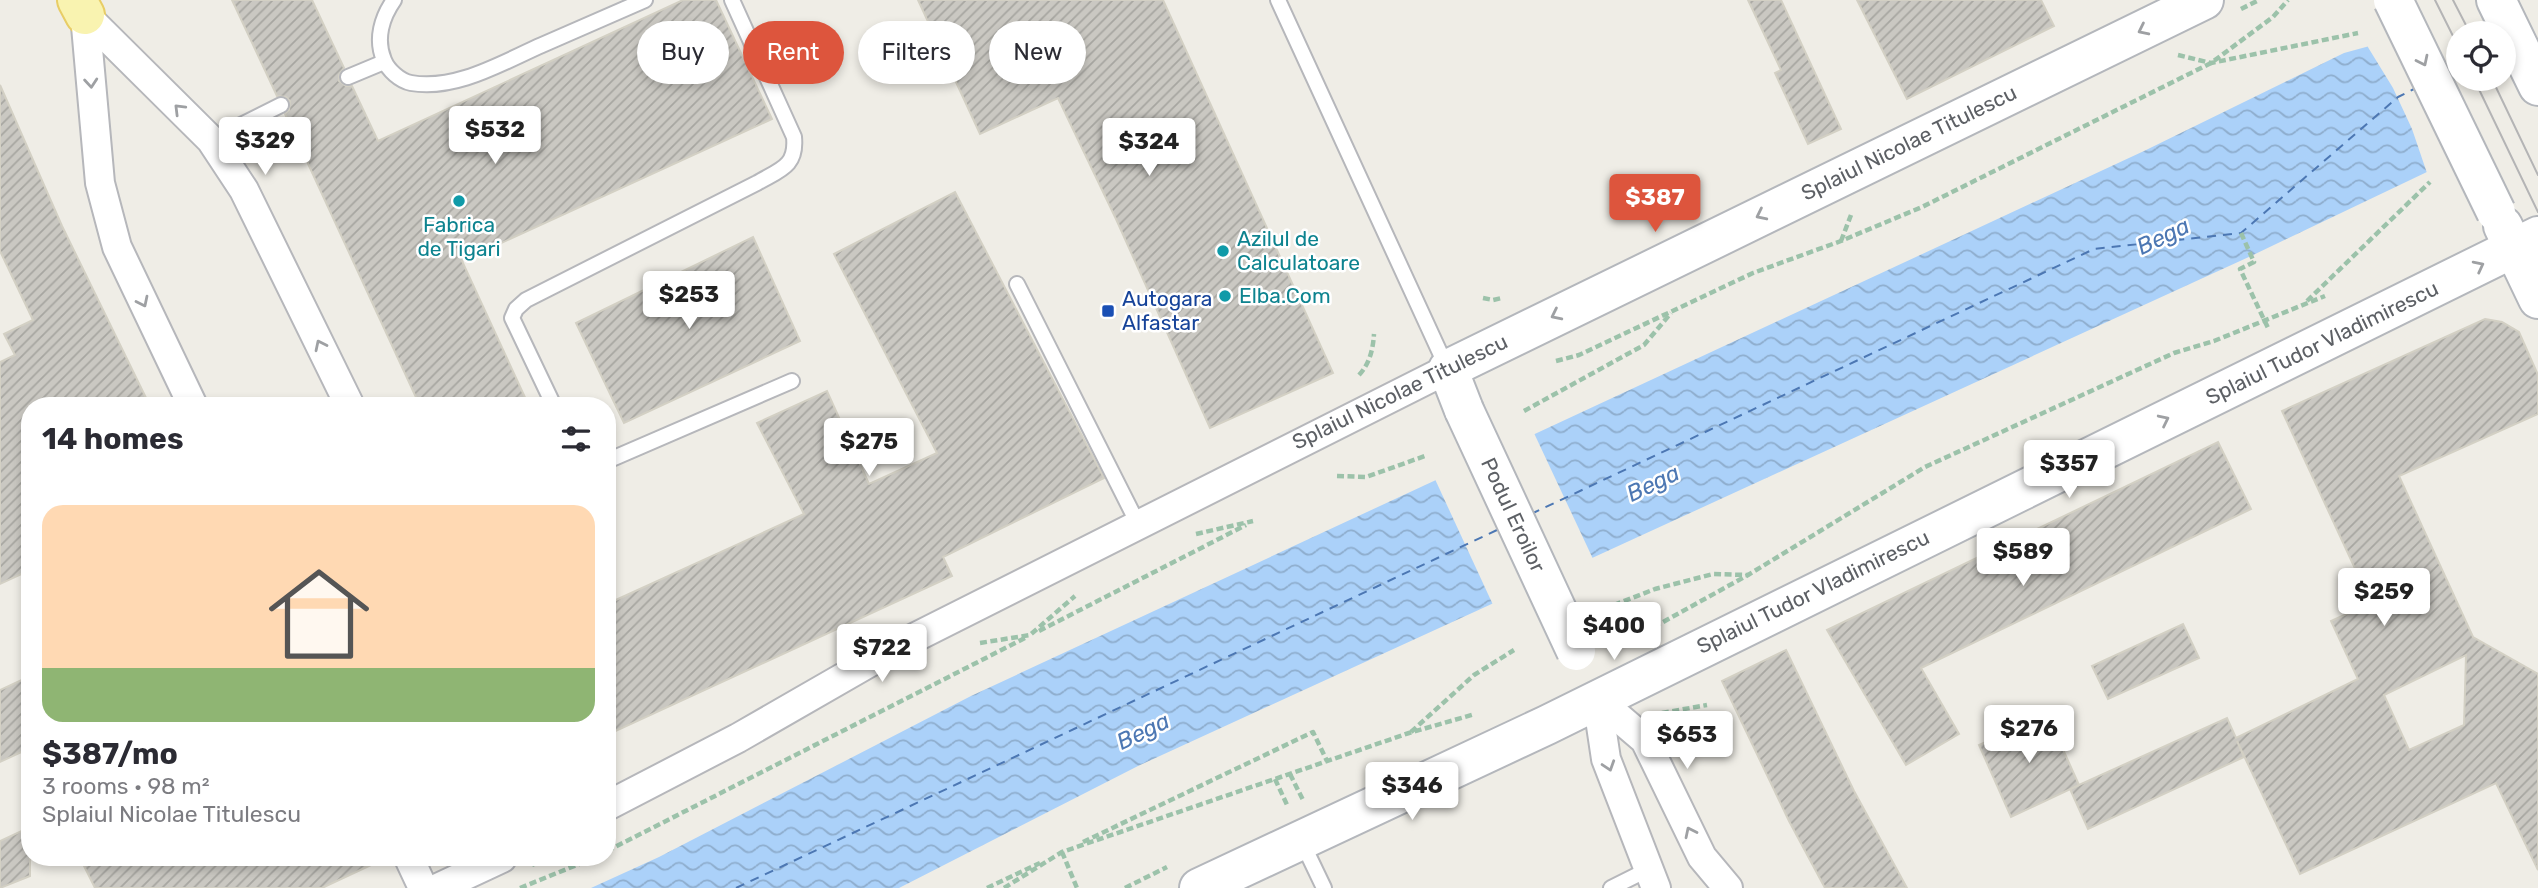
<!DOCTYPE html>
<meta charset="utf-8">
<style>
body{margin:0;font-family:Rubik,sans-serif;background:#f7f7f7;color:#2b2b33;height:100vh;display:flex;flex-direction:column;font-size:26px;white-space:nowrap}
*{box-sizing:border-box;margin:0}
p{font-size:23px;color:#7c7c81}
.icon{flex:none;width:38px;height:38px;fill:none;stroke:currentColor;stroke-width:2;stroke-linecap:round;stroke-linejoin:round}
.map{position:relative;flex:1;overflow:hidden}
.details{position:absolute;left:21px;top:397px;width:595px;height:469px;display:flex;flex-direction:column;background:#fff;border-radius:28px;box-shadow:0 4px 10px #0003}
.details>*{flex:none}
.guide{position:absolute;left:637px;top:21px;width:665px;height:63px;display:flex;gap:14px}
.controls{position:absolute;left:2446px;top:21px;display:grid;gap:14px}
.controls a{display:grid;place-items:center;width:70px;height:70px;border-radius:50%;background:#fff;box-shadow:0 4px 10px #0003;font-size:35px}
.price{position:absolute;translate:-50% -60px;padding:0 16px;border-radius:7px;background:#fff;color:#222;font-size:23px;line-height:46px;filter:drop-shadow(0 2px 4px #0008)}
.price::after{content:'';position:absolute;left:50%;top:42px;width:21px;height:16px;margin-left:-10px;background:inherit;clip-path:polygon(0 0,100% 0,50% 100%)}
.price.selected{background:#dd553d;color:#fff}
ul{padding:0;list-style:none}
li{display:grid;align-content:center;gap:14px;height:371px;padding:0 21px}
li+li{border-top:2px solid #e1e1e2}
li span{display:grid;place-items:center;height:217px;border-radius:21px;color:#555}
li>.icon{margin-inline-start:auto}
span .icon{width:126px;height:126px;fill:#fffc;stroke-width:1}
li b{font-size:30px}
h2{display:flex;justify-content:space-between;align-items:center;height:84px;padding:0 21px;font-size:30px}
.pill{padding:0 24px;border-radius:32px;background:#fff;box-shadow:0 4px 10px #0003;font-size:24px;line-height:63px}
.pill.selected{background:#dd553d;color:#fff}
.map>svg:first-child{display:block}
.water{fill:url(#water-waves);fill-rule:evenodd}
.pier{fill:#efede6;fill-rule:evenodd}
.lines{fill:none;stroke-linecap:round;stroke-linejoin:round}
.ferry{stroke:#4c77b3;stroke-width:2;stroke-dasharray:9 7;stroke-linecap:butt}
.building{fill:url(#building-hatch);stroke:#d3d0c4;stroke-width:2;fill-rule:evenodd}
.lane-casing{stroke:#b6b7bb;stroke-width:18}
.street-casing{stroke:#b6b7bb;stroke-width:32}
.secondary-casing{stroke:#b4b7bc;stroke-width:42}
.primary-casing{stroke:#e8cd66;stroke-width:42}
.path{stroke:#9cc2aa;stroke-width:4.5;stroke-dasharray:7 3.5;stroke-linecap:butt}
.lane{stroke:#fff;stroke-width:14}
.street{stroke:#fff;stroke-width:28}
.secondary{stroke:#fff;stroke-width:38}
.primary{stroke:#f9f3b0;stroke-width:38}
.tram{stroke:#b4b4b5;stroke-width:2}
.secondary-bridge-casing{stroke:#b4b7bc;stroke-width:42;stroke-linecap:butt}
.secondary-bridge{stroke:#fff;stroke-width:38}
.oneway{stroke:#9ea0a3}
.culture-dot{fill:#0f9aa8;stroke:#fff;stroke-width:2.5}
.transit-dot{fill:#1a4fb4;stroke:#fff;stroke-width:2.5}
.labels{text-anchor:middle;stroke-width:5;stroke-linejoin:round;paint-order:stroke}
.street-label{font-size:21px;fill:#5d6065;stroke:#fff}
.culture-label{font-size:21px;fill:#0d838f;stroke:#fff;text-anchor:start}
.transit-label{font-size:21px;fill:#164399;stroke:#fff;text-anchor:start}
.water-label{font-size:23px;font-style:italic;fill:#4c77b3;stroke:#fff}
</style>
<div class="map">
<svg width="2538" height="888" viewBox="0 0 2538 888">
<defs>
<pattern id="water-waves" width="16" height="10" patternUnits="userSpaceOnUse" patternTransform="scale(1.75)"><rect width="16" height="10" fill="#abd1f9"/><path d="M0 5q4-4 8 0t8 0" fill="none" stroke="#8eadcd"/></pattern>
<pattern id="building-hatch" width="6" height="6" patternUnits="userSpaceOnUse" patternTransform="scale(1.75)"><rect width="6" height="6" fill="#cac8c2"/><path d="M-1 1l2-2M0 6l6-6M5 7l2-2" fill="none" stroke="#a7a6a1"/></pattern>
</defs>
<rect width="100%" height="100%" fill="#efede6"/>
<path class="water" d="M 2538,0 L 2538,119 L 2251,256 L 1138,766 L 899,888 L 591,888 L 659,857 L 971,696 L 2144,151 L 2344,53 ZM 2459,33 L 2504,33 L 2504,79 L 2459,79 Z"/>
<g class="pier">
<path d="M 2468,0 L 2538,0 L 2538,123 L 2428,176 L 2412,129 L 2393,88 L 2366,44 L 2400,36 ZM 2459,33 L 2504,33 L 2504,79 L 2459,79 Z"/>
<path d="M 1533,431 L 1594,561 L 1494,607 L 1434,477 Z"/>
</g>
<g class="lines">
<g class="ferry">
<path d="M 2447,73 L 2459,67"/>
<path d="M 1531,514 L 2094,249 L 2241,233 L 2398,97 L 2414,89"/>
<path d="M 736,888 L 1497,530"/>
</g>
</g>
<g class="building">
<path d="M 232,0 L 312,0 L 344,68 L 339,75 L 339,81 L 346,86 L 352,86 L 378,141 L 683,0 L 716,0 L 772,119 L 462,261 L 529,406 L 420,406 L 285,114 L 289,110 L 290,101 L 286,97 L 277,96 Z"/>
<path d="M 918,0 L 1163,0 L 1333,373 L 1210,428 L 1116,219 L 1058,98 L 980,134 Z"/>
<path d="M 1748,0 L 1781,0 L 1841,129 L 1808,144 L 1775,73 L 1781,70 Z"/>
<path d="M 1857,0 L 2041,0 L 2054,26 L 1907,99 Z"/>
<path d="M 0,85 L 62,226 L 150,406 L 30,406 L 30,570 L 0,584 L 0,362 L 15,355 L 4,334 L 33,320 L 0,251 Z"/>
<path d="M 955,192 L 1104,478 L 943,557 L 952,576 L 607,735 L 607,604 L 804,514 L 757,423 L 827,391 L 869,484 L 937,453 L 834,254 Z"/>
<path d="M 753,237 L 800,341 L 624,423 L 576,323 Z"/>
<path d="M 2485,319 L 2502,322 L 2519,332 L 2538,375 L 2538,414 L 2399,476 L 2473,637 L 2538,674 L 2538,870 L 2496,783 L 2300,874 L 2237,741 L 2244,757 L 2088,829 L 2070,789 L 2227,718 L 2236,738 L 2358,679 L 2331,621 L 2371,603 L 2282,411 ZM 2466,655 L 2464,725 L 2409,750 L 2384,695 Z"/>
<path d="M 2218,442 L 2251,509 L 1921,668 L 1959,734 L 1906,765 L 1827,630 Z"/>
<path d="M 2183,624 L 2199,658 L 2108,699 L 2092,666 Z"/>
<path d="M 1786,650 L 1854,791 L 1907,888 L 1825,888 L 1789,821 L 1722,681 Z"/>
<path d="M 30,676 L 30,748 L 0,762 L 0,690 Z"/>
<path d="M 2047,714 L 2079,785 L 2011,817 L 1979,745 Z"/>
<path d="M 30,827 L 30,876 L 0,888 L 0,841 Z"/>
<path d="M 80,858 L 386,858 L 322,888 L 95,888 Z"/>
</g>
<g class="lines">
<g class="lane-casing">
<g id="lane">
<path d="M 394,0 C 382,17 375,39 384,60 C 388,70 400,81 411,83 C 456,91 503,62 542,45 C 577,30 611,15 645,0"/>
<path d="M 1278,0 L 1447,368"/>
<path d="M 348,77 L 384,62"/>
<path d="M 211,140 L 281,105"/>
<path d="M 1017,284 L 1138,524"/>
<path d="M 554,406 L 512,318 L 516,309 L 526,300 L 757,183 C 779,170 797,167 794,137 L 732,0"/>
<path d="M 607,461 L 792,381"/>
<path d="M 1302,842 L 1324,888"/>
<path d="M 1611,888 L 1647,870"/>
</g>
</g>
<g class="street-casing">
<g id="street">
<path d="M 85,15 L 211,140 L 244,190 L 350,406"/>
<path d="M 85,15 L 100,183 L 117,247 L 193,406"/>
<path d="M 1597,699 L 1645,740 L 1702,857 L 1728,888"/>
<path d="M 1597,699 L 1606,759 L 1656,888"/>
<path d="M 607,806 L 738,738 L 898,646 L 1448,369"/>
<path d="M 409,858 L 423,888"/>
<path d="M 438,888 L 502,858"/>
</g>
</g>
<g class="secondary-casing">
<g id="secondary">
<path d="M 2496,0 L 2538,86"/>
<path d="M 2503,226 L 2538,299"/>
<path d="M 1464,410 L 1448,369 L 2204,0"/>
<path d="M 1199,888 L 1547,725 L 2538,236"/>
</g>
</g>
<g class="primary-casing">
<path id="primary" d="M 77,0 L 85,15"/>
</g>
<g class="path">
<path d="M 2241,9 L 2259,0"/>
<path d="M 2178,55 L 2211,63 L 2358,33"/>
<path d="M 2241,233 L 2254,262 L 2240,269 L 2268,328"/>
<path d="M 1841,241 L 1851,215"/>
<path d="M 1483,298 L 1493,300 L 1502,298"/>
<path d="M 2307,301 L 2430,182"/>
<path d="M 1556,361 L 1579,355 L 1753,273 L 1841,241 L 1922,207 L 2211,63 L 2273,17 L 2288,0"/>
<path d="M 1359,375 C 1370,363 1373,349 1374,334"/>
<path d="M 1524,411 L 1644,345 L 1671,313"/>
<path d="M 1337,476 L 1366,477 L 1425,456"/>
<path d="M 1196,534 L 1253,521"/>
<path d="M 1614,605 L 1655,589 L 1713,574 L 1748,575"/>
<path d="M 1654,627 L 1748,575 L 1925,467 L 2174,353 L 2214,341 L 2325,296"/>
<path d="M 1039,631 L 1246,525"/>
<path d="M 980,643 L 1030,635 L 1075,596"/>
<path d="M 1662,713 L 1707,705"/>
<path d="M 1411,732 L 1474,675 L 1514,650"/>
<path d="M 1290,774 L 1303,800"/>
<path d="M 1275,779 L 1288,807"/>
<path d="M 1083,842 L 1313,732 L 1327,761"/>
<path d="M 607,851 L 1025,638"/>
<path d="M 1062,852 L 1077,888"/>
<path d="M 532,865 L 547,858"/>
<path d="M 520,888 L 594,858"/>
<path d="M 987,888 L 1040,863"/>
<path d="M 1004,888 L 1062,852 L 1409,733 L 1475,714"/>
<path d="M 1125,888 L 1167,867"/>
</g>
<use href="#lane" class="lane"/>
<use href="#street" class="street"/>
<use href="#secondary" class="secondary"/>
<use href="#primary" class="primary"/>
<g class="tram">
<path d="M 2435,0 L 2459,48"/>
<path d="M 2453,0 L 2470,33"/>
<path d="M 2474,79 L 2538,212"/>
<path d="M 2492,79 L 2538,175"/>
</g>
<g class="secondary-bridge-casing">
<g id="secondary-bridge">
<path d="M 2393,0 L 2496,212"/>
<path d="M 1464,410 L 1576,651"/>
</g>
</g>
<use href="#secondary-bridge" class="secondary-bridge"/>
</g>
<defs><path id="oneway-chevron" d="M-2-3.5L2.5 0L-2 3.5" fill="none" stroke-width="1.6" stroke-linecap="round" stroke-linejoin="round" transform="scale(1.75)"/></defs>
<g class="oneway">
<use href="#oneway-chevron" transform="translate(2143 30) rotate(154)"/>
<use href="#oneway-chevron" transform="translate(2423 61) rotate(64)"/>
<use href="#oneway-chevron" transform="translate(91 83) rotate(85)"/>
<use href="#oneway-chevron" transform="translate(179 109) rotate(-135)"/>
<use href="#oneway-chevron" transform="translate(1761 215) rotate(154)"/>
<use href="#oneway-chevron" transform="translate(2479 266) rotate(-27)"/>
<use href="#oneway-chevron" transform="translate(143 302) rotate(64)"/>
<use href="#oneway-chevron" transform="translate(1556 315) rotate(154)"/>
<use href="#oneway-chevron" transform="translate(320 345) rotate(-116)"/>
<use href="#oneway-chevron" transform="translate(2164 420) rotate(-26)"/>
<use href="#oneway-chevron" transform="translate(1609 766) rotate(72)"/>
<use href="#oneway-chevron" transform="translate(1690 832) rotate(-116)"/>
</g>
<g class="culture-dot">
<circle cx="459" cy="201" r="7"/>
<circle cx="1223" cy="251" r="7"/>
<circle cx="1225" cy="296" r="7"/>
</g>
<rect class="transit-dot" x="1101" y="304" width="14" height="14" rx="3.5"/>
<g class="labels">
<g class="street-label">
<text transform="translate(1909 143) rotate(-26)" y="7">Splaiul Nicolae Titulescu</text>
<text transform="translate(2322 343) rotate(-26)" y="7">Splaiul Tudor Vladimirescu</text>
<text transform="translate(1400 392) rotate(-26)" y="7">Splaiul Nicolae Titulescu</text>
<text transform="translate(1513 515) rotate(65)" y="7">Podul Eroilor</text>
<text transform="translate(1813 592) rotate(-26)" y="7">Splaiul Tudor Vladimirescu</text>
</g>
<g class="culture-label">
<text x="459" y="232" text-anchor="middle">Fabrica<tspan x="459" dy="24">de Tigari</tspan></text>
<text x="1237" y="246">Azilul de<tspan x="1237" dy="24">Calculatoare</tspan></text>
<text x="1239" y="303">Elba.Com</text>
</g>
<g class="transit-label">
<text x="1122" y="306">Autogara<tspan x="1122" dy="24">Alfastar</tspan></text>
</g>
<g class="water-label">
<text transform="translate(2163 236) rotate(-26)" y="8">Bega</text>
<text transform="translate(1653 483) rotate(-26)" y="8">Bega</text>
<text transform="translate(1143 731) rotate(-26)" y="8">Bega</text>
</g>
</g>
</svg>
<div class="controls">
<a><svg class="icon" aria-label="locate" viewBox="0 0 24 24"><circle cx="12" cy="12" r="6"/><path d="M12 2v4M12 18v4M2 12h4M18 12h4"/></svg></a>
</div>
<b class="price" style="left:495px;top:166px">$532</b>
<b class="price" style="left:265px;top:177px">$329</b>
<b class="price" style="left:1149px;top:178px">$324</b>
<b class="price selected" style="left:1655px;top:234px">$387</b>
<b class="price" style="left:689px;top:331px">$253</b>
<b class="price" style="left:869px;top:478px">$275</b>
<b class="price" style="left:2069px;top:500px">$357</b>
<b class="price" style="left:2023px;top:588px">$589</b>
<b class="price" style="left:2384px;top:628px">$259</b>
<b class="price" style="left:1614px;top:662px">$400</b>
<b class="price" style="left:882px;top:684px">$722</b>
<b class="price" style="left:2029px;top:765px">$276</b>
<b class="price" style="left:1687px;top:771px">$653</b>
<b class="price" style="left:1412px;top:822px">$346</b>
<div class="guide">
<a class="pill">Buy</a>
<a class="pill selected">Rent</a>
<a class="pill">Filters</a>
<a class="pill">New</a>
</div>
<section class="details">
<h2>14 homes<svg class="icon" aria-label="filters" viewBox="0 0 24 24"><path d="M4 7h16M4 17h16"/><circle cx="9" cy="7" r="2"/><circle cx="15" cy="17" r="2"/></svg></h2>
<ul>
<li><span style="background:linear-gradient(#ffd9b3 75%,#8fb573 0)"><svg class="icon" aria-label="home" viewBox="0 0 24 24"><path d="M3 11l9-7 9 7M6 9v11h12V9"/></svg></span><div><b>$387/mo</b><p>3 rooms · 98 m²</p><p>Splaiul Nicolae Titulescu</p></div></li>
</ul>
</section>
</div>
